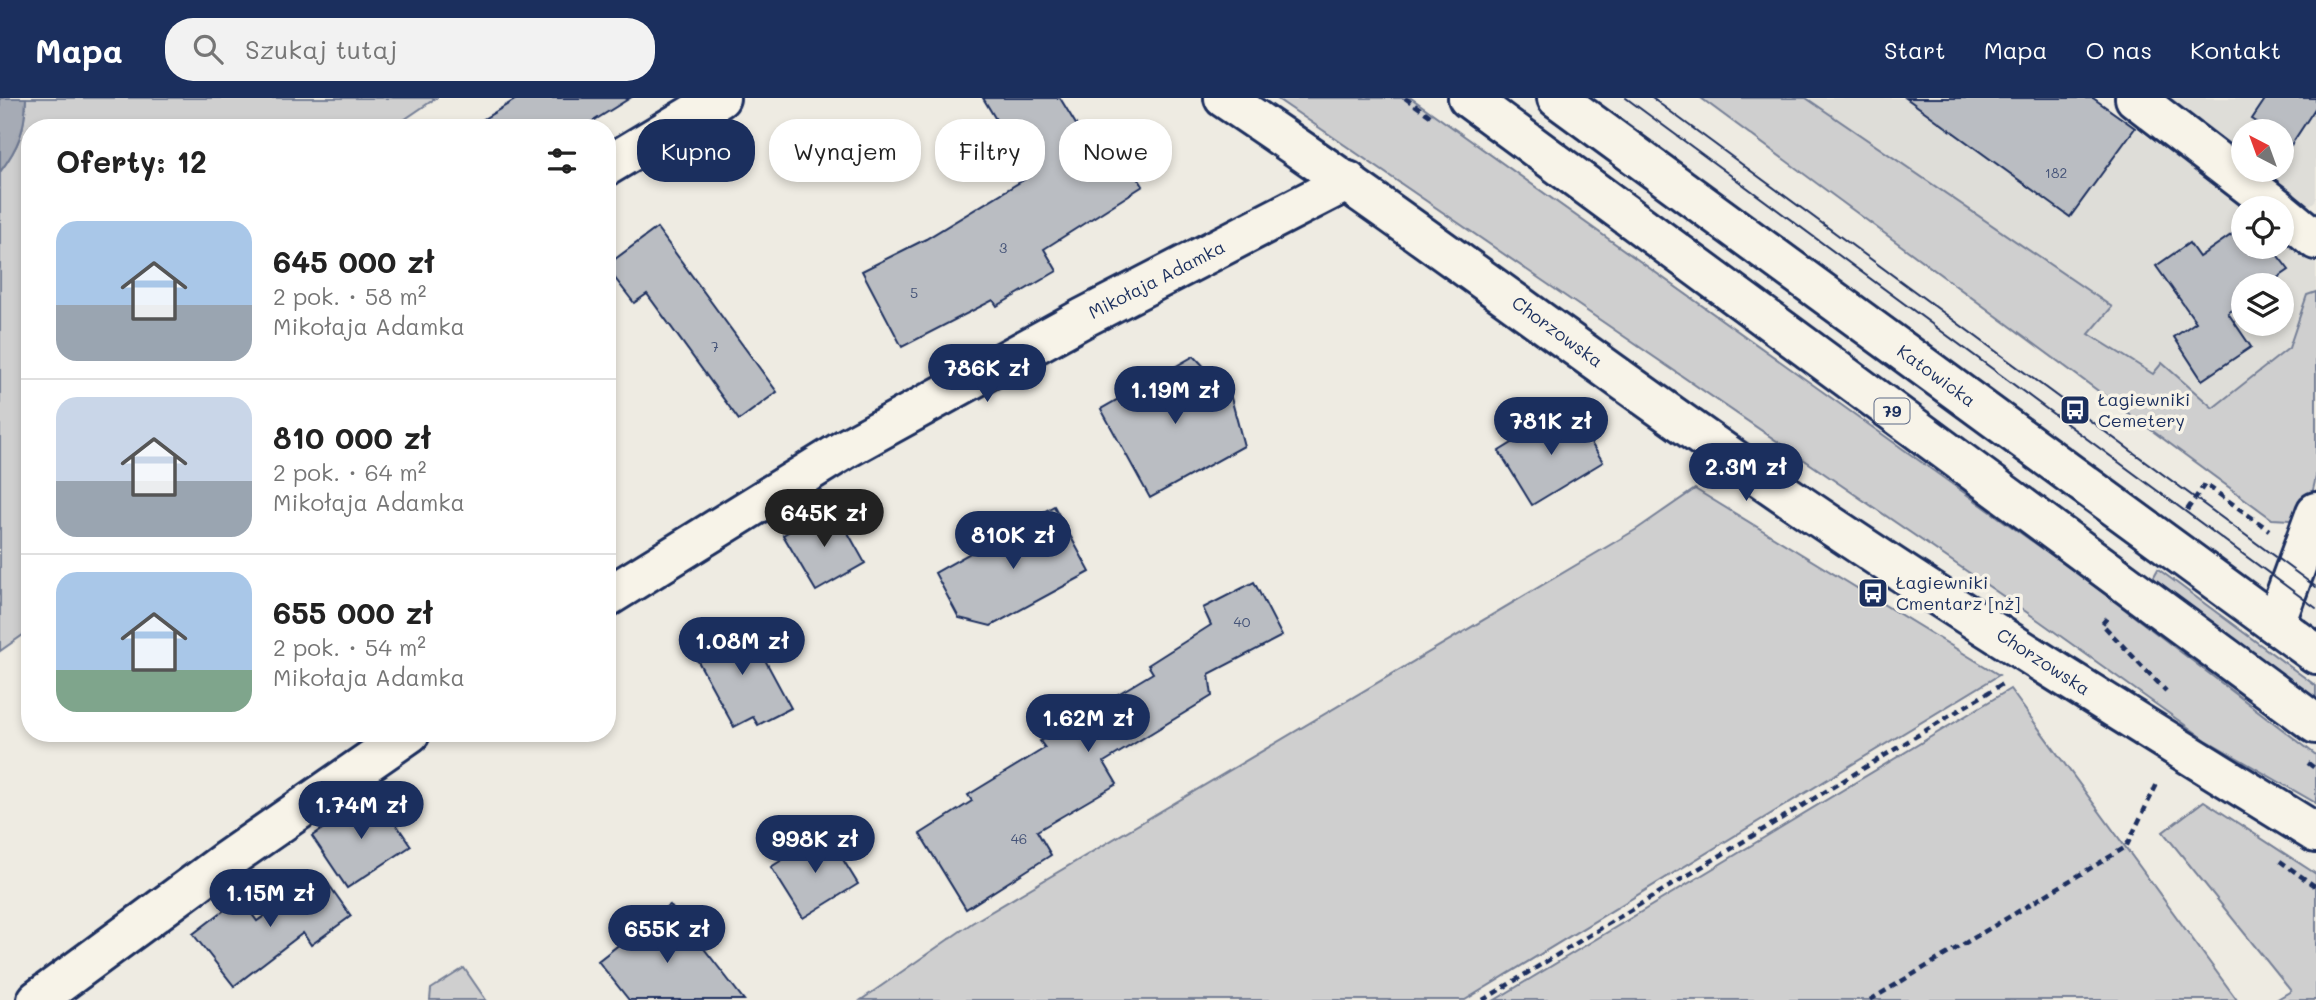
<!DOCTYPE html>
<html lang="pl">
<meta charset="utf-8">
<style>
body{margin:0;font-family:Mali,sans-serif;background:#f2f2f2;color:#222;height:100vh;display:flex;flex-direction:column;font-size:26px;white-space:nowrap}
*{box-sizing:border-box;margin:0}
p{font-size:23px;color:#767676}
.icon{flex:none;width:38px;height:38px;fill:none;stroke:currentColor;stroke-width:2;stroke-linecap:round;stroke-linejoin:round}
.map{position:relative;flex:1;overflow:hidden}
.panel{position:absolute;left:21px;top:21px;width:595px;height:623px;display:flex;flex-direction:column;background:#fff;border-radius:28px;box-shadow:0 4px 10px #0003}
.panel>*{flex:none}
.hud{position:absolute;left:637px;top:21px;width:665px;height:63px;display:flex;gap:14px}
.needle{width:46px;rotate:319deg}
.controls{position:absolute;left:2231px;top:21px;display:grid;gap:14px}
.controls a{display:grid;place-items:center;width:63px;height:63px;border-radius:50%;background:#fff;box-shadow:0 4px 10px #0003;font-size:35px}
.price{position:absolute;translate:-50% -60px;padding:0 16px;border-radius:24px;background:#1b2f5e;color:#fff;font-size:23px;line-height:46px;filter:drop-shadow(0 2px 4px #0008)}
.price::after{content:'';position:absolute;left:50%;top:42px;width:21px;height:16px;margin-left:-10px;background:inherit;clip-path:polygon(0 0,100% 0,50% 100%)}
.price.current{background:#222;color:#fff}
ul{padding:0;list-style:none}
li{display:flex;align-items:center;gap:21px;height:175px;padding:0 35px}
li+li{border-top:2px solid #e0e0e0}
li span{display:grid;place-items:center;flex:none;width:196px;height:140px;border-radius:21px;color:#555}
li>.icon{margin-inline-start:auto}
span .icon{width:84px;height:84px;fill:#fffc;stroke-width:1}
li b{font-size:30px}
h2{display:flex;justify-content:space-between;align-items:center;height:84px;padding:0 35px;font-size:30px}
.pill{padding:0 24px;border-radius:28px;background:#fff;box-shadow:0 4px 10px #0003;font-size:24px;line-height:63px}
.pill.current{background:#1b2f5e;color:#fff}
header{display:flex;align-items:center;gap:42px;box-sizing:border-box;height:98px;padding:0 35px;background:#1b2f5e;color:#fff}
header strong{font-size:33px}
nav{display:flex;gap:38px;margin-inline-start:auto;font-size:24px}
.search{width:490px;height:63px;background:#f2f2f2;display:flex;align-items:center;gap:18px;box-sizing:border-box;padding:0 24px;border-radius:28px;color:#767676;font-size:26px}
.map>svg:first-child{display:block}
.built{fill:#deddd8;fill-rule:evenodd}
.green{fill:#cfcfcf;stroke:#757f96;stroke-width:2}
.water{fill:#a6abb5;stroke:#6e7992;stroke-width:2}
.building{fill:#babdc2;stroke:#1b2f5e;stroke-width:2}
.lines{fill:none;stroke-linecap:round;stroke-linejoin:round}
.minor-casing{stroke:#1b2f5e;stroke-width:44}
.major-casing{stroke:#1b2f5e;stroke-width:44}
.path{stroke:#1b2f5e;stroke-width:4.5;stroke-dasharray:7 5;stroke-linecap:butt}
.minor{stroke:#f7f3e8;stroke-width:38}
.major{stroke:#f7f3e8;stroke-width:38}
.tram{stroke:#1b2f5e;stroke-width:2}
.labels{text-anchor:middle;stroke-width:7;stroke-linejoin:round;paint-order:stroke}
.number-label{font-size:14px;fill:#435277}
.shield{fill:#f7f3e8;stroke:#5d6a87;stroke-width:2}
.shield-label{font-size:16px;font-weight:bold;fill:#1b2f5e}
.street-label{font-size:18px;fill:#1b2f5e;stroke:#f7f3e8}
.poi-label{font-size:18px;fill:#1b2f5e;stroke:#f7f3e8;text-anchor:start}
</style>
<header>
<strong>Mapa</strong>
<div class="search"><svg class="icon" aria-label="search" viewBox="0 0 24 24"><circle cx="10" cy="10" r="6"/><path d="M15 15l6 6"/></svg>Szukaj tutaj</div>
<nav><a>Start</a><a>Mapa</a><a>O nas</a><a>Kontakt</a></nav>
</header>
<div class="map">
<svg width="2316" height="902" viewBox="0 0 2316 902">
<rect width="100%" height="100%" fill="#eeebe2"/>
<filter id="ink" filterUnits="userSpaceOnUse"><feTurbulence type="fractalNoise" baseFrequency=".0143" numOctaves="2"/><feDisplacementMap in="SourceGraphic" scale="14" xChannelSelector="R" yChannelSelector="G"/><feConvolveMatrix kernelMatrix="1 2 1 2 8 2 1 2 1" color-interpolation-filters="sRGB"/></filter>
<g filter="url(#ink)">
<g class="built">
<path d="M 1806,0 L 2094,0 L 2247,110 L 2244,110 L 2244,149 L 2282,149 L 2282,135 L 2303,150 L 2316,163 L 2316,220 L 2289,250 L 2213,310 L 2162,265 L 2154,276 L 2089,236 L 2111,209 ZM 2244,187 L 2282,187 L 2282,226 L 2244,226 Z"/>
<path d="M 2155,0 L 2316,0 L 2316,102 L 2304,113 L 2250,72 L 2282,72 L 2282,33 L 2244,33 L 2243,67 Z"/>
</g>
<g class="green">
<path d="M 26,0 L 436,0 L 392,30 L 30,30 L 30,532 L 0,553 L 0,74 C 19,48 25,33 26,0 Z"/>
<path d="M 1276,0 L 1411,0 L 2081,478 L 2316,657 L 2316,705 L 2206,642 L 2038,522 Z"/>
<path d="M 1701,0 L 1806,0 L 2112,209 L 2089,236 L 2153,276 L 2162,265 L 2213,310 L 2289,250 L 2307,197 L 2316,194 L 2316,379 L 2310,405 L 2290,422 L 2272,421 Z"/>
<path d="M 1695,391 L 1999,577 L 1465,902 L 861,902 L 972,825 L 1637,431 Z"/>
<path d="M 2158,471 L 2316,588 L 2316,601 L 2153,480 Z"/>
<path d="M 2010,591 L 2237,902 L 1495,902 Z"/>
<path d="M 2204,703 L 2316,776 L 2316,902 L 2276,902 L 2291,893 L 2163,734 Z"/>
<path d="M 464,870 L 486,902 L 430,902 L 431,891 Z"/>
</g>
<path class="water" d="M 0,0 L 26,0 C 25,33 19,48 0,74 Z"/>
<g class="building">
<path d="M 518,0 L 630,0 L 582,30 L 469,30 Z"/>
<path d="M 983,0 L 1060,0 L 1102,69 L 1123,56 L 1143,88 L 1044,151 L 1057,173 L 997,208 L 993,202 L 902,249 L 862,173 L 926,141 L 1030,78 Z"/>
<path d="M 1906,0 L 2093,0 L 2135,30 L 2070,119 Z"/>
<path d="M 2266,0 L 2316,0 L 2316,9 L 2291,47 L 2282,41 L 2282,33 L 2271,33 L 2252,21 Z"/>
<path d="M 2244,128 L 2244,149 L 2271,149 L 2289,172 L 2267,187 L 2244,187 L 2244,204 L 2228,215 L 2251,249 L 2202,282 L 2174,239 L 2196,224 L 2156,168 L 2189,145 L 2199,159 Z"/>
<path d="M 657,130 L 777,294 L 739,322 L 647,196 L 634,205 L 607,170 L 607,167 Z"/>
<path d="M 1194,258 L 1230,296 L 1244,348 L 1150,400 L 1101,311 Z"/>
<path d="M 1569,310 L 1603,364 L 1532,407 L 1499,353 Z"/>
<path d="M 833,408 L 865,465 L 816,493 L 783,437 Z"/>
<path d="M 1054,408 L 1090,474 L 991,528 L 959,520 L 935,475 Z"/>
<path d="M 1254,484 L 1282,538 L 1209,576 L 1212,598 L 1104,664 L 1117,686 L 1037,733 L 1051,757 L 966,811 L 920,736 L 972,703 L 968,697 L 1045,650 L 1040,643 L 1153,575 L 1148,567 L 1211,527 L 1203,510 Z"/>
<path d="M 744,523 L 791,610 L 758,627 L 753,619 L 734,629 L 693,554 Z"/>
<path d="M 375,695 L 411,748 L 347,790 L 312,738 Z"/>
<path d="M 826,734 L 858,786 L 803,820 L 771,769 Z"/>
<path d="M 322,777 L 351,818 L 311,847 L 303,835 L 234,888 L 193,836 L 240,800 L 257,823 Z"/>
<path d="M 670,807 L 744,902 L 629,902 L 598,863 Z"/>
</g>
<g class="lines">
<g class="minor-casing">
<g id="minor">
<path d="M 1224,0 C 1402,119 1572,249 1748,371 C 1933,499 2125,617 2316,735"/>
<path d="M 2135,0 L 2278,110"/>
<path d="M 607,68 L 720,0"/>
<path d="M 2282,114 L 2316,142"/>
<path d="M 607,499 L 847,350 L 1083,220 L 1348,83"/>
<path d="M 2275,526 L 2316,414"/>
<path d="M 37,902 L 227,762 L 410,635"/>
</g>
</g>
<g class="major-casing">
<g id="major">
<path d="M 1468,0 L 2316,626"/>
<path d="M 1557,0 L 2316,556"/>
</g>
</g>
<g class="path">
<path d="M 1405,0 L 1433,20"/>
<path d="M 2187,412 L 2205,386 L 2269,432"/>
<path d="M 2107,520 L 2102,526 L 2166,593"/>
<path d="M 2308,665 L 2316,671"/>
<path d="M 2280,763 L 2316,789"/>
<path d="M 1483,902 L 2002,586"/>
<path d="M 1870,902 L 2126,749 L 2158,684"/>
</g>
<use href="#minor" class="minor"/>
<use href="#major" class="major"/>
<g class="tram">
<path d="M 1626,0 L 2316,510"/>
<path d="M 1652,0 L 2316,489"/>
</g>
</g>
</g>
<defs>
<g id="bus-square" transform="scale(1.575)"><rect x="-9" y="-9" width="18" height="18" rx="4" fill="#1b2f5e" stroke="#f7f3e8"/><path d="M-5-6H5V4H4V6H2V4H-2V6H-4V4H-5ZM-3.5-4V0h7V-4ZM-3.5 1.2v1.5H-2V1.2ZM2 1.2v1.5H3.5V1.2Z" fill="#fff"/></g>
</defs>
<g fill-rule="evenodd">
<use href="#bus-square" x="2075" y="312"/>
<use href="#bus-square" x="1873" y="495"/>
</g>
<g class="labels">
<g class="number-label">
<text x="2056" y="80">182</text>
<text x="1003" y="155">3</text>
<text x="914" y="200">5</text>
<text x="715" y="254">7</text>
<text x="1242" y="529">40</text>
<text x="1019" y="746">46</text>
</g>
<rect class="shield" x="1874.5" y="300.5" width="35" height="25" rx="5"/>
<g class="shield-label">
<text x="1892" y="319">79</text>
</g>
<g class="street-label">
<text transform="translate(1157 182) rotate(-27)" y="6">Mikołaja Adamka</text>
<text transform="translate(1557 234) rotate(36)" y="6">Chorzowska</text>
<text transform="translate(1936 278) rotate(36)" y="6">Katowicka</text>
<text transform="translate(2043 564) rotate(33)" y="6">Chorzowska</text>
</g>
<g class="poi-label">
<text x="2098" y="308">Łagiewniki<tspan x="2098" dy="21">Cemetery</tspan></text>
<text x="1896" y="491">Łagiewniki<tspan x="1896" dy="21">Cmentarz [nż]</tspan></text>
</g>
</g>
</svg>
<div class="controls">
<a><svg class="needle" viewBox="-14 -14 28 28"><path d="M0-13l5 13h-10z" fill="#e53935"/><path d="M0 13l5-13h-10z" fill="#767676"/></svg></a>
<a><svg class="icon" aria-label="locate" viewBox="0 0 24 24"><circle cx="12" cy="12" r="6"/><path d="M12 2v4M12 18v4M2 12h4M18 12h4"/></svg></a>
<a><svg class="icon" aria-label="layers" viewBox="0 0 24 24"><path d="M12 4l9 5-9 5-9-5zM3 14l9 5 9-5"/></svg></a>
</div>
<b class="price" style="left:987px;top:306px">786K zł</b>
<b class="price" style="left:1175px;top:328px">1.19M zł</b>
<b class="price" style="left:1551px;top:359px">781K zł</b>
<b class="price" style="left:1746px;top:405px">2.3M zł</b>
<b class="price current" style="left:824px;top:451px">645K zł</b>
<b class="price" style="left:1013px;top:473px">810K zł</b>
<b class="price" style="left:742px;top:579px">1.08M zł</b>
<b class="price" style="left:1088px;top:656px">1.62M zł</b>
<b class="price" style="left:361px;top:743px">1.74M zł</b>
<b class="price" style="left:815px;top:777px">998K zł</b>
<b class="price" style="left:270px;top:831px">1.15M zł</b>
<b class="price" style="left:667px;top:867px">655K zł</b>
<div class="hud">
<a class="pill current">Kupno</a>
<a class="pill">Wynajem</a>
<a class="pill">Filtry</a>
<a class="pill">Nowe</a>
</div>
<section class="panel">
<h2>Oferty: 12<svg class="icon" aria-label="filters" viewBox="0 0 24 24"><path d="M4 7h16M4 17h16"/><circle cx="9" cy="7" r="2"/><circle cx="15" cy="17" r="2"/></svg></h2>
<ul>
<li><span style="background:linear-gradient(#a9c7e8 60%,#9aa5b1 0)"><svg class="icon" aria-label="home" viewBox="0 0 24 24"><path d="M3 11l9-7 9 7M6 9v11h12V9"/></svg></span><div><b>645 000 zł</b><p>2 pok. · 58 m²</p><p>Mikołaja Adamka</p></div></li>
<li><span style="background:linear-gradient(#c9d6e8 60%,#9aa5b1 0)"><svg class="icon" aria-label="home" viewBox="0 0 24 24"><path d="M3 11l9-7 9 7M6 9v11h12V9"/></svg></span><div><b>810 000 zł</b><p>2 pok. · 64 m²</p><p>Mikołaja Adamka</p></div></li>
<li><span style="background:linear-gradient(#a9c7e8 70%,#7fa58c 0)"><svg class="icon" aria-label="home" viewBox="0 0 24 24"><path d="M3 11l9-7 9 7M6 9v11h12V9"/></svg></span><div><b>655 000 zł</b><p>2 pok. · 54 m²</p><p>Mikołaja Adamka</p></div></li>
</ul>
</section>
</div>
